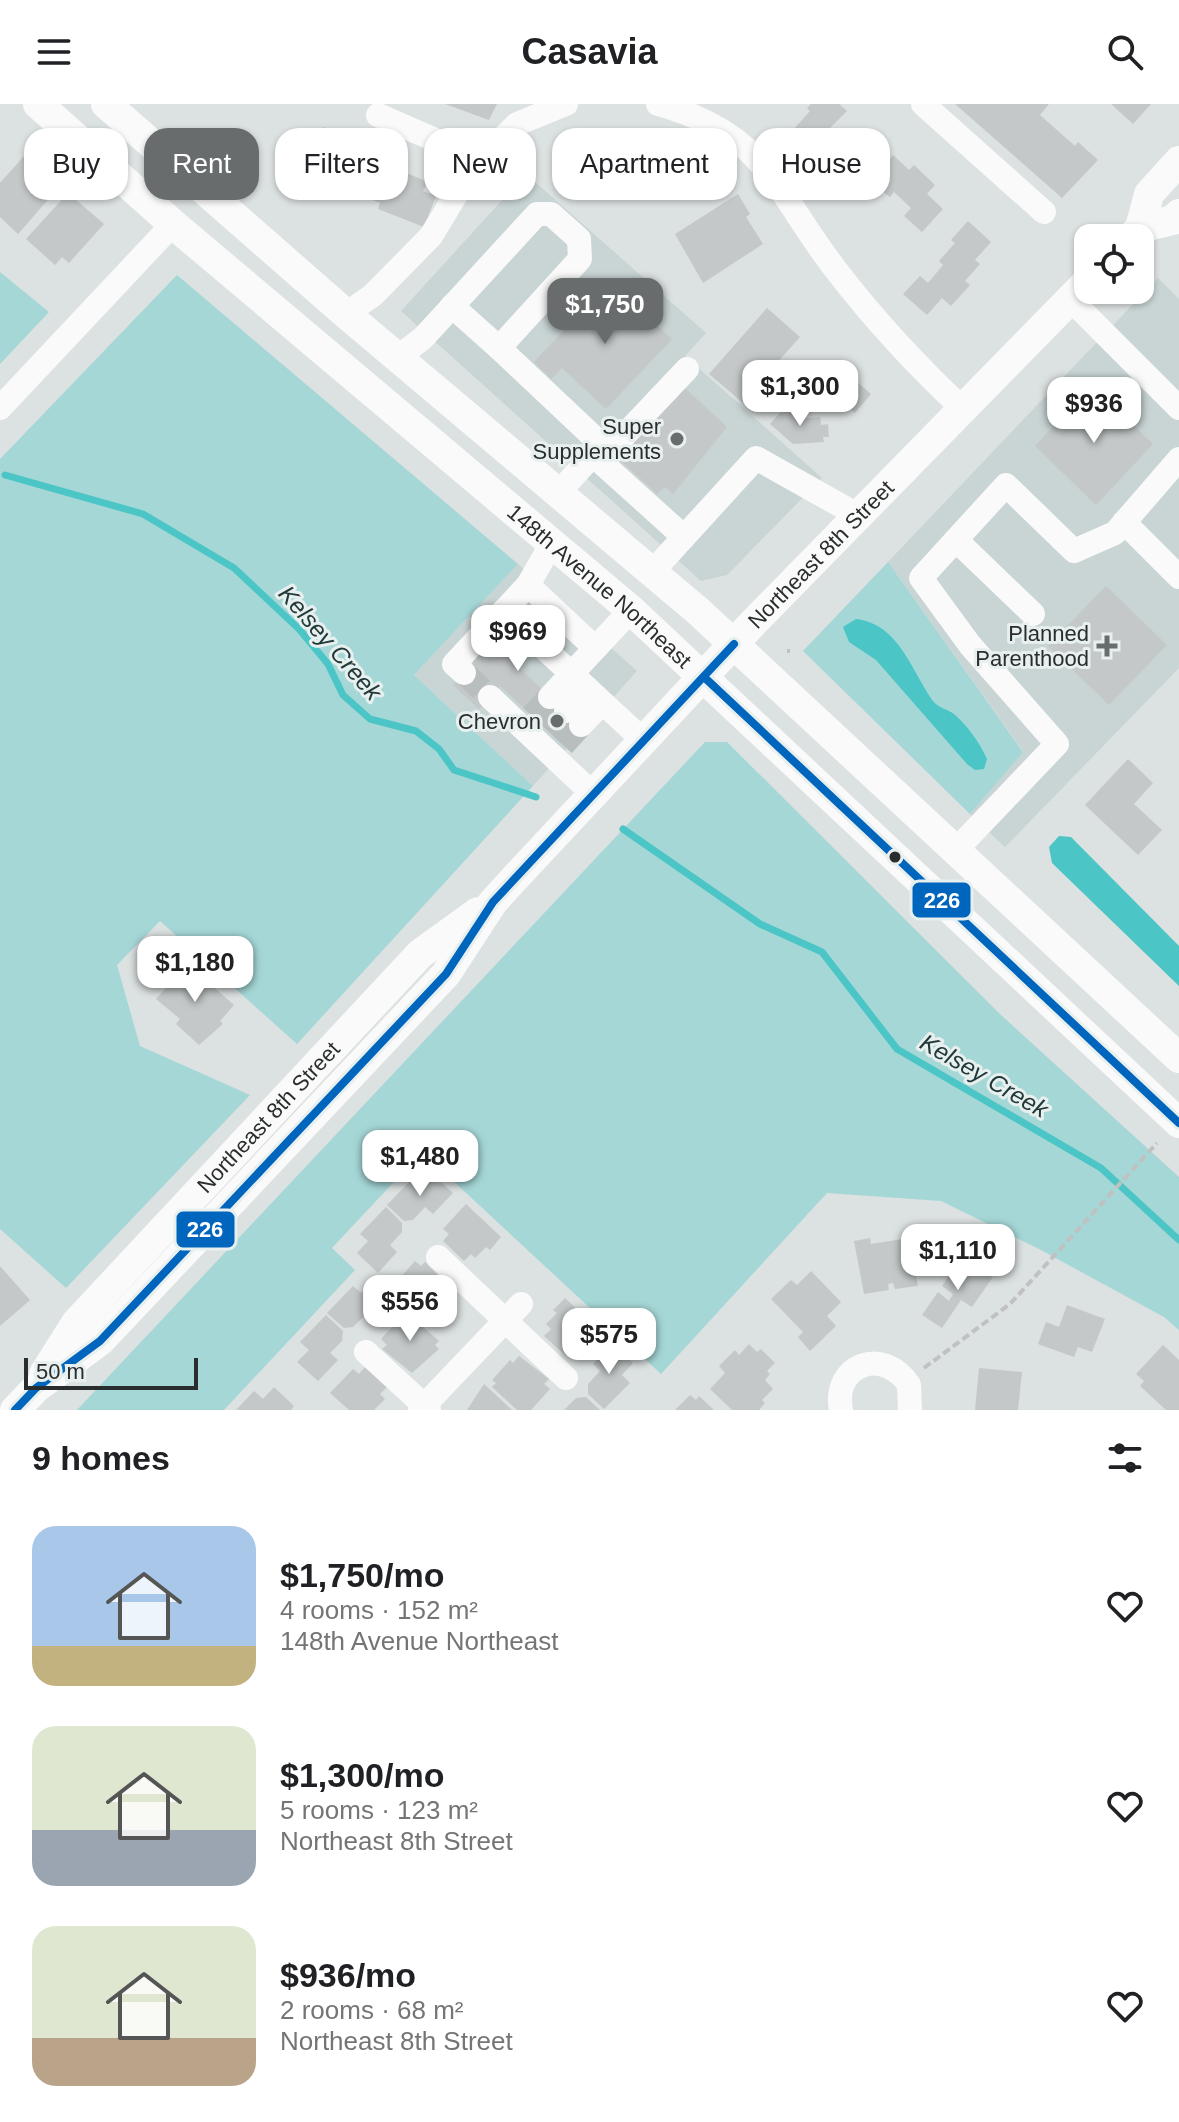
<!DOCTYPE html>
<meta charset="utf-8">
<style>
body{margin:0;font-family:Arial,sans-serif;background:#f6f6f6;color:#202124;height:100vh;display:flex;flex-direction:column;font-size:30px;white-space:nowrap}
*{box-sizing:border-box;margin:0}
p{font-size:26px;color:#757577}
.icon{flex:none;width:44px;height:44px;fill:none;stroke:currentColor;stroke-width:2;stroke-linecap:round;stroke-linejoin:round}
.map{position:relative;height:1306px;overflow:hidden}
.drawer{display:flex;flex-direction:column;background:#fff;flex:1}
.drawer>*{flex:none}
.banner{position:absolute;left:24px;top:24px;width:1132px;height:72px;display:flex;gap:16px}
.controls{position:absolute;left:1074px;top:120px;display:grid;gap:16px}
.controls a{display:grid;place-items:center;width:80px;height:80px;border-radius:16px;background:#fff;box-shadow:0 2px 6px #0004;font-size:40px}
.scale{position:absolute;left:24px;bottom:20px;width:174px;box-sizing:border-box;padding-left:8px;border:4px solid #2a2d2d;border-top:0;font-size:22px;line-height:28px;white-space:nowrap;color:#2a2d2d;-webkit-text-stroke:6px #e8efef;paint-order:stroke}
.price{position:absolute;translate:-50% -68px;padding:0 18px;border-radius:16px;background:#fff;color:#222;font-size:26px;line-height:52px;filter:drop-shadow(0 2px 4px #0008)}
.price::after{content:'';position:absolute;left:50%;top:48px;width:24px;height:18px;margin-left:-12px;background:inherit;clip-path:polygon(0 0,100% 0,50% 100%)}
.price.selected{background:#686c6c;color:#fff}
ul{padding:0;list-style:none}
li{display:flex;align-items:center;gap:24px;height:200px;padding:0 32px}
li span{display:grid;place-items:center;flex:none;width:224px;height:160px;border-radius:24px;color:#555}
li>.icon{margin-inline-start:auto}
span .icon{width:96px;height:96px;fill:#fffc;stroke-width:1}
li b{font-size:34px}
h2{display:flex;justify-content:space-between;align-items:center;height:96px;padding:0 32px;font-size:34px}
.tag{padding:0 28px;border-radius:24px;background:#fff;box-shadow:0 2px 6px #0004;font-size:28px;line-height:72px}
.tag.selected{background:#686c6c;color:#fff}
header{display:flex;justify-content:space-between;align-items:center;height:104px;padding:0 32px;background:#fff;font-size:36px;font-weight:700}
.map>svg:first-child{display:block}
.built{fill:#c9d4d4}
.green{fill:#a6d7d7}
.water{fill:#4bc5c5}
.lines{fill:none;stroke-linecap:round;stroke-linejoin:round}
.stream{stroke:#4bc5c5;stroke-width:7}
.building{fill:#c4c8c8}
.minor-tunnel{stroke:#b8bdbd;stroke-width:24;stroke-dasharray:24 12;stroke-linecap:butt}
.path{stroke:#c0c1c1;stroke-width:4;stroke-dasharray:8 4;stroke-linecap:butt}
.minor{stroke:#fafafa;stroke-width:24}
.major{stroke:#fafafa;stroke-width:30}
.bus-1-casing{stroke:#e8efef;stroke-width:14}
.bus-1{stroke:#0065bd;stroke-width:8}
.poi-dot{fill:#686c6c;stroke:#e8efef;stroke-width:3}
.bus-dot{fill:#2a2d2d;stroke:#e8efef;stroke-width:3}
.labels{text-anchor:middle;stroke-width:6;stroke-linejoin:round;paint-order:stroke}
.poi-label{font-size:22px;fill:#2a2d2d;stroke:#e8efef;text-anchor:end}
.street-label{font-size:22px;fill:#2a2d2d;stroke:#e8efef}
.water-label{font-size:24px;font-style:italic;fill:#213938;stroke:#e8efef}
.line-badge{stroke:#e8efef;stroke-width:3}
.badge-label{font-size:22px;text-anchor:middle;font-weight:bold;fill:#fff}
</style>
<header><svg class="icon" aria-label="menu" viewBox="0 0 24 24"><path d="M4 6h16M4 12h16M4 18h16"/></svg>Casavia<svg class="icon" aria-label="search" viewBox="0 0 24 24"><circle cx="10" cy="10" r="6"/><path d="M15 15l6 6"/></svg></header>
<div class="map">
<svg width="1179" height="1306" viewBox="0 0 1179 1306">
<rect width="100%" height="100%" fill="#dce1e1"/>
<g class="built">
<path d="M 526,70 L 706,229 L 685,252 L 822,374 L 727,471 L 701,477 L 401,207 Z"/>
<path d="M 1158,174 L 1179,195 L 1179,564 L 1005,743 L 970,710 L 1023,647 L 888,458 Z"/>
<path d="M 518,460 L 637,567 L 533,682 L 414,571 Z"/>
</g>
<g class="green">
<path d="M 0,168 L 49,208 L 0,260 Z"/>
<path d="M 177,171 L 518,460 L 414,571 L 533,682 L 297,940 L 160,817 L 117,861 L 140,942 L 250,991 L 66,1184 L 0,1125 L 0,355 Z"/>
<path d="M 888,458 L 1023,648 L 970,710 L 803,547 Z"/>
<path d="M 705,638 L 727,638 L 1001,911 L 1179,1073 L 1179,1226 L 1164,1213 L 1039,1145 L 941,1097 L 827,1089 L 661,1270 L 422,1048 L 332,1144 L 355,1166 L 224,1306 L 77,1306 Z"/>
</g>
<g class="water">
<path d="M 856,515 C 899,520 911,566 933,597 C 938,604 947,605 954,610 C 967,621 980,639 987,655 L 984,665 L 975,666 L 967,660 L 876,556 L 849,538 L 843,523 Z"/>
<path d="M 1059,732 L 1071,733 L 1179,842 L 1179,882 L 1052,759 L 1049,743 Z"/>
</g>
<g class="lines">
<g class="stream">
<path d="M 5,371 L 143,410 L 234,464 L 299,525 L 328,560 L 343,591 L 370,615 L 416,627 L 439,645 L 454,666 L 536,693"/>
<path d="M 623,725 L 760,820 L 822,848 L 897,945 L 1101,1064 L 1179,1136"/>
</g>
</g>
<g class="building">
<path d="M 445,0 L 497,0 L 489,16 Z"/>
<path d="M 811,0 L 839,0 L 847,7 L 830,24 L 835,29 L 820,45 L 825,50 L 806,70 L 782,48 L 798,30 L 793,26 L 810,7 L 807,4 Z"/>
<path d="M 955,0 L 1049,0 L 1040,11 L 1075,42 L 1078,38 L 1098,56 L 1062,94 Z"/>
<path d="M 1111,0 L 1151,0 L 1133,20 Z"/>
<path d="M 323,23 L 344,31 L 340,42 L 351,50 L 349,54 L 361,58 L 366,46 L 388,55 L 385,64 L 394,70 L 392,75 L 401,78 L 404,68 L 428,78 L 423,87 L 436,92 L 424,123 L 378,105 L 380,99 L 336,82 L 338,76 L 294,59 L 306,29 L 318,34 Z"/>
<path d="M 613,37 L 636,42 L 633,55 L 645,58 L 646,54 L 660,54 L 663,43 L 685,48 L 683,59 L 696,62 L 688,95 L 642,84 L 641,90 L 586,77 L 594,44 L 611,46 Z"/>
<path d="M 871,40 L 889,56 L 893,51 L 909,66 L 914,61 L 935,81 L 927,90 L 943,105 L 922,128 L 904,112 L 911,104 L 894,88 L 890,93 L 850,63 Z"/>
<path d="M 25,51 L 60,82 L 18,130 L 0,113 L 0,79 Z"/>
<path d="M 68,89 L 104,120 L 69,159 L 62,153 L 55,161 L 26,135 Z"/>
<path d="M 738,90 L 750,110 L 746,113 L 763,140 L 703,179 L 675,130 Z"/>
<path d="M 968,117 L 991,138 L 975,156 L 980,160 L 965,177 L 970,181 L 951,202 L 942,194 L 927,211 L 903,190 L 920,172 L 928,179 L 943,161 L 939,157 L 955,139 L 951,136 Z"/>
<path d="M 610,177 L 672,235 L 606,305 L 562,264 L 551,275 L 534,258 Z"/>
<path d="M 767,204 L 800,233 L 742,298 L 709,270 Z"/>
<path d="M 840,263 L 871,290 L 855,309 L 823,282 Z"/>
<path d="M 1092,282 L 1153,340 L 1096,401 L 1035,342 Z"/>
<path d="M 685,284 L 727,323 L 673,390 L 665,383 L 657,390 L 619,355 Z"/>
<path d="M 785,303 L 798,315 L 820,313 L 821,321 L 828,320 L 829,333 L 823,333 L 824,338 L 793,340 L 770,320 Z"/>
<path d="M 1106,482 L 1167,541 L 1109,601 L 1048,542 Z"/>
<path d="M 533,495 L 559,519 L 518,563 L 586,625 L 568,645 L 500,582 L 479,605 L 453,581 L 474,558 L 467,551 L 489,527 L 497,534 Z"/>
<path d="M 476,505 L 483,511 L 476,519 L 469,512 Z"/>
<path d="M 1128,655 L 1153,679 L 1134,700 L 1162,726 L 1138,751 L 1085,701 Z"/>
<path d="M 187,860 L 234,901 L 220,917 L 223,920 L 199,941 L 176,920 L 180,915 L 156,895 Z"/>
<path d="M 432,1070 L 453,1089 L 433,1110 L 425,1103 L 413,1116 L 404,1117 L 387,1101 L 413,1074 L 421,1082 Z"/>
<path d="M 466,1100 L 501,1133 L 490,1146 L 486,1143 L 475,1154 L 471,1150 L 464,1157 L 443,1137 L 449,1130 L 443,1125 Z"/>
<path d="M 386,1103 L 402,1119 L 402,1128 L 390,1141 L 397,1148 L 378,1169 L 357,1149 L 368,1137 L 360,1130 Z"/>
<path d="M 870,1134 L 871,1140 L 909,1134 L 918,1182 L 895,1185 L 893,1179 L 888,1180 L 889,1186 L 864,1190 L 854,1137 Z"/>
<path d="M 960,1156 L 993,1173 L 972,1203 L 961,1196 L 942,1224 L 922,1211 L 938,1188 L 949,1197 L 953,1190 L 942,1182 Z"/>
<path d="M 415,1157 L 421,1162 L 425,1158 L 451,1185 L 444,1192 L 447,1195 L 429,1215 L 425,1211 L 422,1214 L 390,1185 Z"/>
<path d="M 0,1162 L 30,1196 L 0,1222 Z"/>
<path d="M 811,1167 L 841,1198 L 827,1212 L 836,1222 L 810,1247 L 798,1233 L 803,1228 L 771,1195 L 791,1176 L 797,1181 Z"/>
<path d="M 372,1177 L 393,1197 L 373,1218 L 365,1211 L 353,1223 L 344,1224 L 327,1209 L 353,1182 L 361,1189 Z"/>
<path d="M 565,1194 L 600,1227 L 578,1251 L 572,1245 L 566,1252 L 544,1232 L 551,1225 L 546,1220 L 557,1209 L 553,1206 Z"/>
<path d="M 1067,1201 L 1105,1215 L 1092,1248 L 1078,1243 L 1074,1253 L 1038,1240 L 1046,1218 L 1059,1223 Z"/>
<path d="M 406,1208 L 439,1237 L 435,1241 L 439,1245 L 412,1269 L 382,1245 L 387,1241 L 381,1235 Z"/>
<path d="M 326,1211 L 343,1227 L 342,1237 L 330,1249 L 338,1256 L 318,1277 L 297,1258 L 309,1246 L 300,1238 Z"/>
<path d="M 613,1239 L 633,1259 L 622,1271 L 630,1279 L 604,1305 L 588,1290 L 588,1280 L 600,1267 L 593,1260 Z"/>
<path d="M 749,1240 L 757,1248 L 761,1245 L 775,1259 L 767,1267 L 770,1270 L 765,1276 L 773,1285 L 762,1296 L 765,1299 L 759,1306 L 732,1306 L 710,1285 L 725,1269 L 719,1262 L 735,1246 L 739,1251 Z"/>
<path d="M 1163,1241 L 1179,1256 L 1179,1306 L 1166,1306 L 1140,1282 L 1144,1277 L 1136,1270 Z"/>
<path d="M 519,1252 L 549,1275 L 544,1280 L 550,1285 L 531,1306 L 517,1306 L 492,1283 L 496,1279 L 492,1276 L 510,1256 L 513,1259 Z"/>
<path d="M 365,1263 L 387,1283 L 380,1290 L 385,1295 L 374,1306 L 349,1306 L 330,1289 L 353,1265 L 359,1270 Z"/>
<path d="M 979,1264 L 1022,1268 L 1018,1306 L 975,1306 Z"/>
<path d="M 484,1280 L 512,1306 L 467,1306 Z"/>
<path d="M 274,1283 L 294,1302 L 291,1306 L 236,1306 L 254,1287 L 263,1295 Z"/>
<path d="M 690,1291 L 696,1296 L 699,1292 L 714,1306 L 675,1306 Z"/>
<path d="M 586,1293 L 600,1306 L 564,1306 L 576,1294 Z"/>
</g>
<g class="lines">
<g class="minor-tunnel">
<path d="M 464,569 L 490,593"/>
<path d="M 532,612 L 550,593"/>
<path d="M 548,627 L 566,607"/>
<path d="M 563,641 L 581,621"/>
</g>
<g class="path">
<path d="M 787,547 L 790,547"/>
<path d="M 924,1264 L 1010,1200 L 1157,1039"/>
</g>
<g class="minor">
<path d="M 658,0 C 767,30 774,86 836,166 C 875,217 918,263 965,307"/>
<path d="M 923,0 L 1044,108"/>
<path d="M 378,11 L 449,42 L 476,63"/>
<path d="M 1070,195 L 1179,304"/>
<path d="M 452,202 L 499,244"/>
<path d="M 346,210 L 373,191 L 431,132 L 469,69 L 517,20 L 566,0"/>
<path d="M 397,254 L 423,234 L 537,110 L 551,110 L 579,135 L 580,155 L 499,244 L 602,341 L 559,388"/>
<path d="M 0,304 L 173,120"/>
<path d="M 602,341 L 617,339 L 687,265"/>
<path d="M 593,351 L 684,433 L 756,354 L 861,413"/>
<path d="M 1124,418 L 1179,473"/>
<path d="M 956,436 L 1033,510"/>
<path d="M 653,467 L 684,433"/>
<path d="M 528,481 L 595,544"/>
<path d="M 504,507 L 644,637"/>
<path d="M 464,569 L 454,560 L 528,481 L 552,439"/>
<path d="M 490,593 L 593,690"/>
<path d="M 550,593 L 631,506"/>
<path d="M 566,607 L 587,584"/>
<path d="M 581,621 L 602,599"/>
<path d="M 955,747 L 1057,640 L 970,541 L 921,474 L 1006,381 L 1074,447 L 1115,429 L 1179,355"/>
<path d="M 438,1153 L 566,1274"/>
<path d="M 366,1248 L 429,1306"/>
<path d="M 420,1306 L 521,1200"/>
<path d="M 841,1306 C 832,1260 884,1242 909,1281 L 910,1306"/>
</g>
<g class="major">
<path id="s1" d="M 38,0 L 173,120 L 631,506 L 1179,1019"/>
<path d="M 106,0 L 346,210 L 698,507 L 1179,954"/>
<path d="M 1140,124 L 1173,116 L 1179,110"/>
<path d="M 1130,134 L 1140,124 L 1149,90 L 1179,57"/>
<path id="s2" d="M 44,1270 L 76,1219 L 420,850 L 478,808"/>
<path id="s3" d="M 15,1306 L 36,1284 L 100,1237 L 446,870 L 493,798 L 514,775 L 754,518 L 1088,177"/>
</g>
<g class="bus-1-casing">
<g id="bus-1">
<path d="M 704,573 L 1179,1019"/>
<path d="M 15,1306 L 36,1284 L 100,1237 L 446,870 L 493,798 L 734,540"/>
</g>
</g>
<use href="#bus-1" class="bus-1"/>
</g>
<g class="poi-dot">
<circle cx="677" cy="335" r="8"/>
<path d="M1103 530h8v8h8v8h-8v8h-8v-8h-8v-8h8z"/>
<circle cx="557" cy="617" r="8"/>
</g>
<circle class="bus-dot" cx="895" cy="753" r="7"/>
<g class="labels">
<g class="poi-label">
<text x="661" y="330">Super<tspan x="661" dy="25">Supplements</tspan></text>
<text x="1089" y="537">Planned<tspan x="1089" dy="25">Parenthood</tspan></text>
<text x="541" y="625">Chevron</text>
</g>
<g class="street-label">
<text dy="8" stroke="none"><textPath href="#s3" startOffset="1178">Northeast 8th Street</textPath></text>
<text dy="8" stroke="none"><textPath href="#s1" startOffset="740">148th Avenue Northeast</textPath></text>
<text dy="8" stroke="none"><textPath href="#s2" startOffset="342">Northeast 8th Street</textPath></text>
</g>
<g class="water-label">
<text transform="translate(330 539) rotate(49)" y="8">Kelsey Creek</text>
<text transform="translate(984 972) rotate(30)" y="8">Kelsey Creek</text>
</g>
</g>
<g class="line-badge">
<rect x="911" y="777" width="61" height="38" rx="8" fill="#0065bd"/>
<rect x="175" y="1106" width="61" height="39" rx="8" fill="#0065bd"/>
</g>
<g class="badge-label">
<text x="942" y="804">226</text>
<text x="205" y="1133">226</text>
</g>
</svg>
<div class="controls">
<a><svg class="icon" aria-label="locate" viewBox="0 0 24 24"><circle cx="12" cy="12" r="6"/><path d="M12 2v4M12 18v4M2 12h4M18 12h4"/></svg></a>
</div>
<div class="scale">50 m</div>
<b class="price selected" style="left:605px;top:242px">$1,750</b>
<b class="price" style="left:800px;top:324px">$1,300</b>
<b class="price" style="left:1094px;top:341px">$936</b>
<b class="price" style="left:518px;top:569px">$969</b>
<b class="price" style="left:195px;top:900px">$1,180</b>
<b class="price" style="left:420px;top:1094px">$1,480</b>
<b class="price" style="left:958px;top:1188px">$1,110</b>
<b class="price" style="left:410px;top:1239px">$556</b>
<b class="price" style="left:609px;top:1272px">$575</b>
<div class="banner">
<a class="tag">Buy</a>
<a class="tag selected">Rent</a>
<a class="tag">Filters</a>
<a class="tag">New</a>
<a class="tag">Apartment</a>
<a class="tag">House</a>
</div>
</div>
<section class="drawer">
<h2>9 homes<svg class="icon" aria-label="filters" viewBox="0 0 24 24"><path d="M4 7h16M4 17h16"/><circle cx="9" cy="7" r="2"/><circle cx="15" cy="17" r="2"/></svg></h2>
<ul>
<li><span style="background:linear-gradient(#a9c7e8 75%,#c2b280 0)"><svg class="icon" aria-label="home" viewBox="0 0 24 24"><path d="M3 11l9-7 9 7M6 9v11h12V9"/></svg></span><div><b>$1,750/mo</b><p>4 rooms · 152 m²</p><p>148th Avenue Northeast</p></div><svg class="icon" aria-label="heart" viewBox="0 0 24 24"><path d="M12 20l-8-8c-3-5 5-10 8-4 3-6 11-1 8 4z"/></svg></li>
<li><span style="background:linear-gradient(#dfe7d0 65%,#9aa5b1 0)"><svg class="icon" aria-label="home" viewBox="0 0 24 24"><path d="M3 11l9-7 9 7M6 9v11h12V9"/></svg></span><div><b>$1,300/mo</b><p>5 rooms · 123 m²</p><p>Northeast 8th Street</p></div><svg class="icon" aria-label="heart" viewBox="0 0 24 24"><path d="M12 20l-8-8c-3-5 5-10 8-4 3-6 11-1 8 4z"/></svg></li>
<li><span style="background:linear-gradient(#dfe7d0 70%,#b9a48a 0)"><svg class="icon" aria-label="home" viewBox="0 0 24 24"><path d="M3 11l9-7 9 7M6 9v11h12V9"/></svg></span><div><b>$936/mo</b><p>2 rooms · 68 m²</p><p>Northeast 8th Street</p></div><svg class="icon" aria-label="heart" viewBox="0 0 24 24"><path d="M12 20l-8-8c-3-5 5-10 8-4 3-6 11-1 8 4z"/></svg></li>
</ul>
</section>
